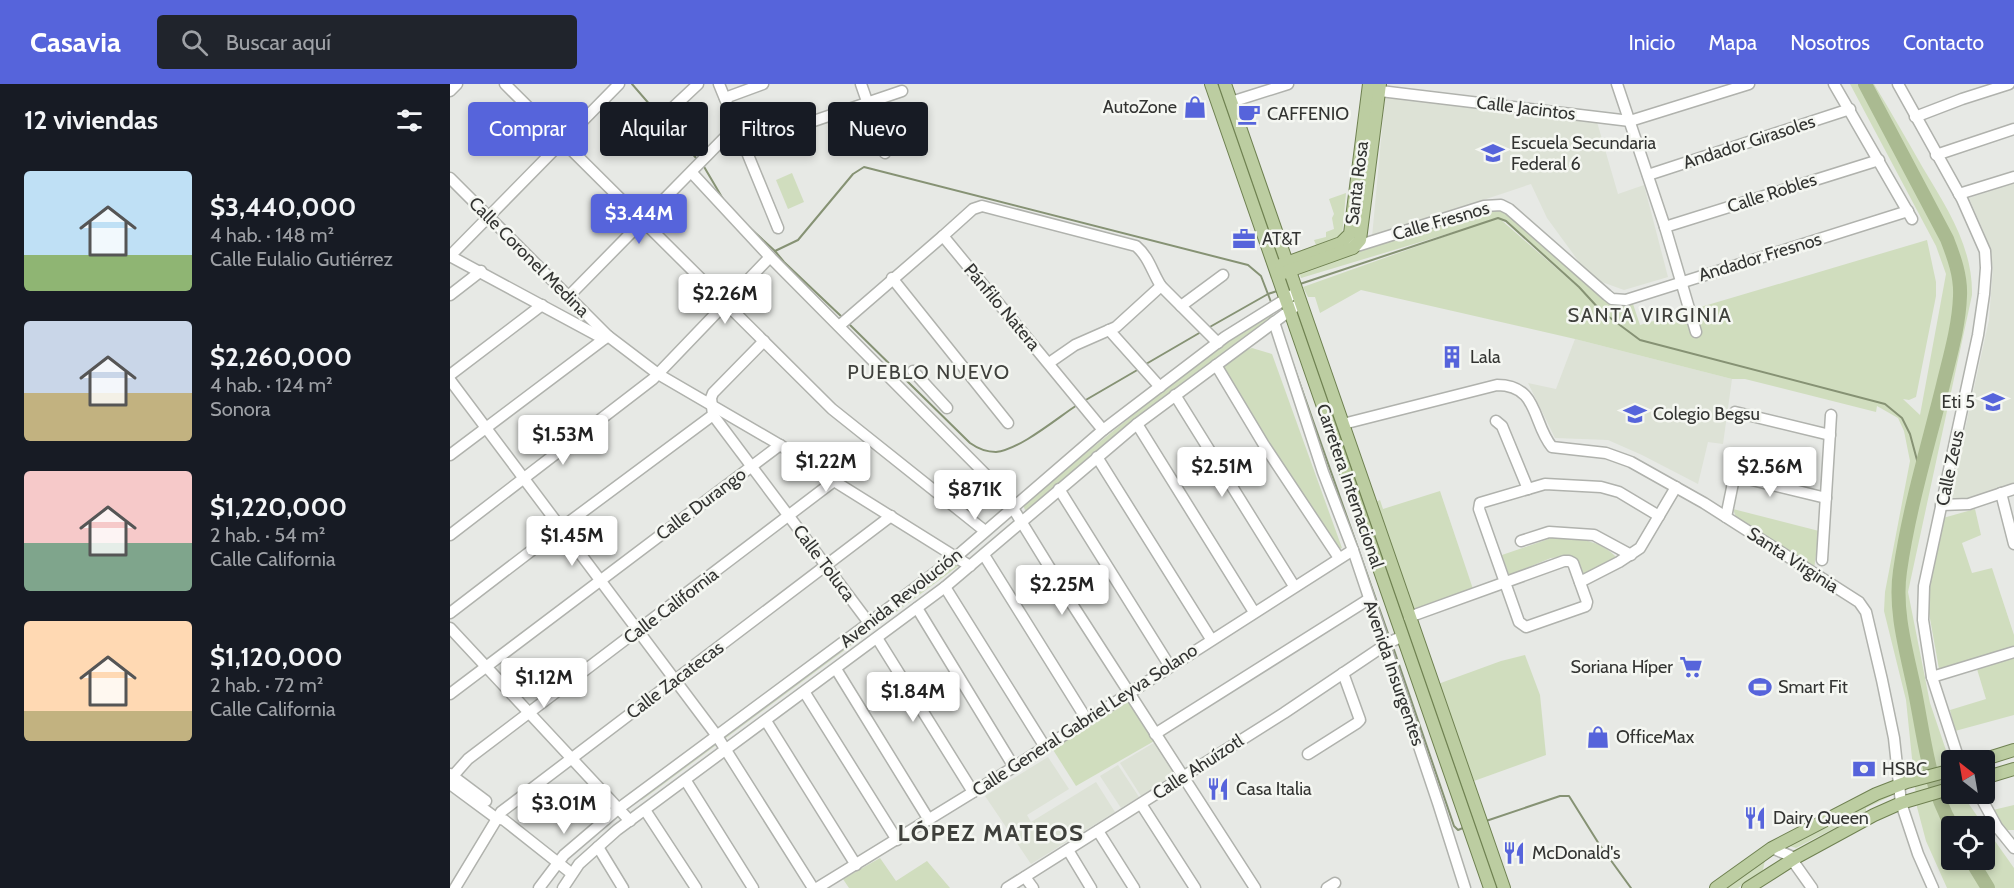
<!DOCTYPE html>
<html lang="es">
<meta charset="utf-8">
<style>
body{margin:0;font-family:Cabin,sans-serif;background:#20242c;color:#f1f3f6;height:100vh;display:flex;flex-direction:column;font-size:22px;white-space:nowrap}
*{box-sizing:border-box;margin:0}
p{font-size:20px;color:#9ea1a6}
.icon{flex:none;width:33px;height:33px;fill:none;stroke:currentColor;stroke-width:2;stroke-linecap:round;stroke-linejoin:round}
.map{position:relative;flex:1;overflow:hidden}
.drawer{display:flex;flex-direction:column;background:#171b24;width:450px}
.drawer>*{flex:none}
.hud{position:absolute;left:18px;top:18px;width:570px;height:54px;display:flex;gap:12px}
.needle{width:39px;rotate:329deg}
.controls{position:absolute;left:1491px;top:666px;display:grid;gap:12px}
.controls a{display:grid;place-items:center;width:54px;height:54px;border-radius:6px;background:#171b24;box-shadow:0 3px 9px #0003;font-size:30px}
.price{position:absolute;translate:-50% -51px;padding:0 14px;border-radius:6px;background:#fff;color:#222;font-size:20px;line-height:39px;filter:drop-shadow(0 2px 3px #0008)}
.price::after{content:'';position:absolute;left:50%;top:36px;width:18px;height:14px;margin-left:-9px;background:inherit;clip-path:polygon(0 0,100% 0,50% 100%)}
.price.active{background:#5664db;color:#fff}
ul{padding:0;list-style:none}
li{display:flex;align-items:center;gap:18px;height:150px;padding:0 24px}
li span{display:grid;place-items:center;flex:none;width:168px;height:120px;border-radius:6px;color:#555}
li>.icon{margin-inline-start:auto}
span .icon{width:72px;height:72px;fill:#fffc;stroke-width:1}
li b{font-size:26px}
h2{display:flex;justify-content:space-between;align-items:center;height:72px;padding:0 24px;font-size:26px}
.chip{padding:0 21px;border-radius:6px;background:#171b24;box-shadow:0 3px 9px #0003;font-size:21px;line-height:54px}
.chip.active{background:#5664db;color:#fff}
header{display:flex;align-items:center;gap:36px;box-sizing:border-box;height:84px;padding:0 30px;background:#5664db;color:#fff}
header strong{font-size:28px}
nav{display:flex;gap:33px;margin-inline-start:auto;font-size:21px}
.search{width:420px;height:54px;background:#20242c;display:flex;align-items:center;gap:15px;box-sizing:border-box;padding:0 21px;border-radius:6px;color:#9ea1a6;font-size:22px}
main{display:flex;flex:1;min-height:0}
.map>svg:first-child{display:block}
.built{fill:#dde2d6}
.green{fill:#d0ddbe;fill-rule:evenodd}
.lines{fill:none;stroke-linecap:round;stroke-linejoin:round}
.stream{stroke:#869274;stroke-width:2}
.river{stroke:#aaba91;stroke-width:14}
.minor-casing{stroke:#b0b2ad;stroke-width:13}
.major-casing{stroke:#6f8151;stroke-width:14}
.minor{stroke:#fff;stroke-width:10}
.major{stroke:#bccda1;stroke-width:12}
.labels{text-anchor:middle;stroke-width:5;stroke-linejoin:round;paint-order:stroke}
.poi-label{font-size:18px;fill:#333432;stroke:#f5f7f2;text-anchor:start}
.street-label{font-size:18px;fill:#333432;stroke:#f5f7f2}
.neighbourhood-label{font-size:20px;letter-spacing:1.5px;fill:#3f403c;stroke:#f5f7f2}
.district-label{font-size:24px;font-weight:bold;letter-spacing:1.5px;fill:#3f403c;stroke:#f5f7f2}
</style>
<header>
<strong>Casavia</strong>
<div class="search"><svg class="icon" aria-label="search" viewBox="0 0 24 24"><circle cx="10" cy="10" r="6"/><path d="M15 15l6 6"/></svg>Buscar aquí</div>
<nav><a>Inicio</a><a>Mapa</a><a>Nosotros</a><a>Contacto</a></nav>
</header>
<main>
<section class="drawer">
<h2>12 viviendas<svg class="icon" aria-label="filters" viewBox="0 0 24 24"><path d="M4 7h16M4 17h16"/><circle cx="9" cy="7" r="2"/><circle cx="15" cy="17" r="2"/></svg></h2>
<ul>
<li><span style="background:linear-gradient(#bfe0f5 70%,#8fb573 0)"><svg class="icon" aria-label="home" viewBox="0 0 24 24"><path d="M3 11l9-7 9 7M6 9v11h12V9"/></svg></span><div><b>$3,440,000</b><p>4 hab. · 148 m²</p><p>Calle Eulalio Gutiérrez</p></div></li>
<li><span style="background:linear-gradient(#c9d6e8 60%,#c2b280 0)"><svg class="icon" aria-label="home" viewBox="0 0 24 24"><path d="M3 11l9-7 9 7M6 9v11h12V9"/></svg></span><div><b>$2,260,000</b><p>4 hab. · 124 m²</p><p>Sonora</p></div></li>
<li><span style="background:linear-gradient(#f6c9c9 60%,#7fa58c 0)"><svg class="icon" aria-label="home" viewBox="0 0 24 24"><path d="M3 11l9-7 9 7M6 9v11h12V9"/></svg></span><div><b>$1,220,000</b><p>2 hab. · 54 m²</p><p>Calle California</p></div></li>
<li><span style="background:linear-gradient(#ffd9b3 75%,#c2b280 0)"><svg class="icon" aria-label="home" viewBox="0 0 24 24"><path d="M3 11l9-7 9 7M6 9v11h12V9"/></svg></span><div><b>$1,120,000</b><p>2 hab. · 72 m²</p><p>Calle California</p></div></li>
</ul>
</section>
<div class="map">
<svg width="1564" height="804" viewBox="0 0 1564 804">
<rect width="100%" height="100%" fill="#e7e9e5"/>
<g class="built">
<path d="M 935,13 L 1147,38 L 1168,110 L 1194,101 L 1218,193 L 1174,206 L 1149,197 L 1132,182 L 1097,134 L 1081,100 L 922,153 Z"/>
<path d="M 1564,99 L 1564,400 L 1517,416 L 1499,418 L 1539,236 L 1543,183 L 1535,151 L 1519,114 Z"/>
<path d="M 1125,255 L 1282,295 L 1273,360 L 1258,358 L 1248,400 L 1192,371 L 1158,356 L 1105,354 L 1078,299 L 1106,305 Z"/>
<path d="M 707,657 L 727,689 L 691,712 L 670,679 Z"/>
<path d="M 598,673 L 619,705 L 577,731 L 581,738 L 646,698 L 665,728 L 581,780 L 535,712 Z"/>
<path d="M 668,681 L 689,713 L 671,724 L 650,692 Z"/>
</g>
<g class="green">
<path d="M 1400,0 L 1424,0 C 1441,28 1457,56 1473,84 C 1497,124 1523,163 1522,211 L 1458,508 L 1480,619 L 1501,681 L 1502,710 L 1512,710 L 1534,742 L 1502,742 L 1502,776 L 1534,776 L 1535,743 L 1564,784 L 1564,804 L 1497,804 L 1476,757 L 1467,723 L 1456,616 L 1434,527 L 1435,508 L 1460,377 L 1454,347 L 1448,334 L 1427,322 L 1426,328 L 1295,295 L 1282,295 L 1125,255 L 911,206 L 870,229 L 865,213 L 858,213 L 853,203 L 1027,141 L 851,194 L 849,188 L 1034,122 L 1051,121 L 1171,217 L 1183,220 L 1190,241 L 1477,156 L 1486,198 L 1486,212 L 1466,313 L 1459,316 L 1453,315 L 1470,331 L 1496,190 L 1486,162 ZM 1050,135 L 1056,138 L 1131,204 L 1129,204 Z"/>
<path d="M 342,89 L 354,118 L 338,125 L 326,96 Z"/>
<path d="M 896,109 L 892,152 L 866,161 L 864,156 L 876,153 L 876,148 L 884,145 L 882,134 L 884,130 L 879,115 Z"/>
<path d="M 821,229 L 823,231 L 581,425 L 575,426 L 573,421 L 595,402 L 781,252 Z"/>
<path d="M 802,264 L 822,270 L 892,464 L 886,466 L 770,284 L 793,267 Z"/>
<path d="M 990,407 L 1023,505 L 962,530 L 921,420 L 930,416 L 933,425 Z"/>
<path d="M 1283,425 L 1369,447 L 1364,486 L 1287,436 Z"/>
<path d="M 1525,425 L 1531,451 L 1512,459 L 1522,489 L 1542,484 L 1564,551 L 1564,565 L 1489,585 L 1479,529 L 1479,502 L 1493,434 Z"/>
<path d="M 1107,452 C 1129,454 1152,457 1167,474 L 1131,492 L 1111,473 L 1101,474 L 1059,491 L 1052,471 Z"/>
<path d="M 502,478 L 511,480 L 192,716 L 189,716 L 188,714 Z"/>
<path d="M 1075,571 L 1090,611 L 1096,671 L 1024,697 L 988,600 L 1051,577 Z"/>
<path d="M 1564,573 L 1564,631 L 1505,647 L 1500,626 L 1536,615 L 1527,585 Z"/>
<path d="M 679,611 L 706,656 L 626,702 L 600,661 Z"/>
<path d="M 1440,708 L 1443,711 L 1416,724 L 1416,728 L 1346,764 L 1333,760 Z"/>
<path d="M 1564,721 L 1564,746 L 1552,746 L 1543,726 Z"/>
<path d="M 430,774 L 446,797 L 477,777 L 500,804 L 399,804 L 393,795 Z"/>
<path d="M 1315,776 L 1313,786 L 1288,804 L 1276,804 Z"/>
</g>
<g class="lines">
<g class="stream">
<path d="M 182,0 L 247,75"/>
<path d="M 253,81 L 273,115"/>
<path d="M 299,143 L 325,167 L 348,156 L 403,90 L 414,83 L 798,181 L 811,192 L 821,218"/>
<path d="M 325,167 L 334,178 L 393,234"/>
<path d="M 850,200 L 1048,134 L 1056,137 L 1129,203 L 1151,227 L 1190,256 L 1435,320 L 1452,334 L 1460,350 L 1471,391"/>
<path d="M 399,240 L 520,359 C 527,364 536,368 546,368 C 569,366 606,335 627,321"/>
<path d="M 758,244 L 818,210 L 827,207"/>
<path d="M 696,280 L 751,248"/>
<path d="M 843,280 L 940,555"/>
<path d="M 634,317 L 689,285"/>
<path d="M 942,560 L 1004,742 L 1008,746 L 1013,744"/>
<path d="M 1036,737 L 1110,712 L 1119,712 L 1149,760 L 1181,804"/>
</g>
<g class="river">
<path d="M 1415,0 L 1497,155 C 1504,173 1511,192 1510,212 C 1509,242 1500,272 1493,301 C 1478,362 1459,424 1450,487 C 1444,527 1457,569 1465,608 C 1474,653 1479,703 1502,742"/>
<path d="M 1521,776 L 1538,804"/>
</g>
<g class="minor-casing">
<g id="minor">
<path d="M 55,0 L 382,325 L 535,447"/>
<path d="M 269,0 L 328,144"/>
<path d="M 411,0 L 435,69"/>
<path d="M 1167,0 L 1215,143 L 1246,248"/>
<path d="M 1384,0 L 1462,135"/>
<path d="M 1448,0 L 1512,115 L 1535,167 L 1536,184 L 1534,210 L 1528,251 L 1474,502 L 1473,536 L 1482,593 L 1509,676"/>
<path d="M 922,6 L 1180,37 L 1299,0"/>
<path d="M 0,7 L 7,0"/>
<path d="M 275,14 L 313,0"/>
<path d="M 781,18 L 838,0"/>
<path d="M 215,31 L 248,0"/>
<path d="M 1465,33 L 1512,15 L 1559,0"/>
<path d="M 293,61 L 452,7"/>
<path d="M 1486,71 L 1564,45"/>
<path d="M 242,89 L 320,173 L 553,408 L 622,520 L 805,804"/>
<path d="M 1198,91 L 1400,25"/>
<path d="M 0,94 L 158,252 L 208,290 L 330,361 L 384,397 L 520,482"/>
<path d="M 1509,110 L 1564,93"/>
<path d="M 1215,143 L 1429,76"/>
<path d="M 493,152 L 523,125 L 532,122 L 686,162 C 699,173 702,188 711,202 L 768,259"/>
<path d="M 901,158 L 907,162 L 1034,122 L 1051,121 L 1059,125 L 1157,211 L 1162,215 L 1176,216 L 1458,127"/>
<path d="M 0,172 L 169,0"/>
<path d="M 0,172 L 154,255"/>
<path d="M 442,194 L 558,339"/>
<path d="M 0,211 L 31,187"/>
<path d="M 118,213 L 286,42"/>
<path d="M 731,222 L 773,191"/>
<path d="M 824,238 L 873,388 L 903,466 L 988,719 L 1015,804"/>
<path d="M 389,242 L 493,152 L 653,346"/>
<path d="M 659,246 L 710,303"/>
<path d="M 599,279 L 625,261 L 666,243 L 711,202"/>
<path d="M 766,281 L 814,361 L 889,474"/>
<path d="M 463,287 L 497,324"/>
<path d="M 0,291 L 92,221"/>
<path d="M 0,296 L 267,652 L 363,804"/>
<path d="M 725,311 L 844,502"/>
<path d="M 1285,328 L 1380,351"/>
<path d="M 263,331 L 419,539"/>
<path d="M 1046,337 L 1052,342 L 1078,405"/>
<path d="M 687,340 L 804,528"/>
<path d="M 893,340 L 1047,301 C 1089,301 1082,339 1102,363 L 1156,369 L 1181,378 L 1254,419 L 1409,518 L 1416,528 L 1432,596 L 1444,654 L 1451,719 L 1468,770 L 1483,804"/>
<path d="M 0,371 L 158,252"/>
<path d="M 647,373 L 761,555"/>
<path d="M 609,405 L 719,581"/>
<path d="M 1551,409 L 1564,460"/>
<path d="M 1491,421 L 1519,420 L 1564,405"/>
<path d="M 1276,433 L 1284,394 L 1286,392 L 1376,414"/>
<path d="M 0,451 L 203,295 L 320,173"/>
<path d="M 1071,457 L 1099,448 L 1144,451 L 1181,471"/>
<path d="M 534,471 L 637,636"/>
<path d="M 1372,476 L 1381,331"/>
<path d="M 1130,498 L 1169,478 L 1190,464 L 1226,403"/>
<path d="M 495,503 L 595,663"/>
<path d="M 467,524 L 564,683"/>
<path d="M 0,529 L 111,444 L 263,331 L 261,314 L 263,309 L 314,257"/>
<path d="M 959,533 L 1114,477 L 1119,477 L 1123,479 L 1137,518 L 1136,522 L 1076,543 L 1069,538 L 1029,425 L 1030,419 L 1095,400 L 1151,403 L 1169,408 L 1209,432"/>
<path d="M 0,544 L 180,737"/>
<path d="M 427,554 L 523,708"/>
<path d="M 386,585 L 479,736"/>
<path d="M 1482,593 L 1564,568"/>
<path d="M 355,609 L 447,756"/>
<path d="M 0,610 L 330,361"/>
<path d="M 316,637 L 406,781"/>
<path d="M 705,650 L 919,515"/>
<path d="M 858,670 L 907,639 L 910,636 L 893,589"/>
<path d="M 0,690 L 36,717"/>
<path d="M 3,692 L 18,675 L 384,397"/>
<path d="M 236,697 L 303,804"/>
<path d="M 0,700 L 46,734 L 54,736 L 121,789"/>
<path d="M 1529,710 L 1547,743 L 1564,764"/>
<path d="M 691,720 L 745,804"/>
<path d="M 195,726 L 246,804"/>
<path d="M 648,747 L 684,804"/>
<path d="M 148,763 L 173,804"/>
<path d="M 1322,764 L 1345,774 L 1345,780 L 1362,804"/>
<path d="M 618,766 L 641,804"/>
<path d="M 575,793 L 583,804"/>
<path d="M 5,804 L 51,728 L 441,432"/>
<path d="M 89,804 L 114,771 L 168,725 L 419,539 L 507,472 L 653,346 L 775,253 L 847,208"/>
<path d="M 113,804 L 129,780 L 167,746 L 495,503 L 687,340 L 846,222"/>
<path d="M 367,804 L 564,683 L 903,466"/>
<path d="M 557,804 L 834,629 L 938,559 L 953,552"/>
<path d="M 877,804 L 885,799"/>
</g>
</g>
<g class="major-casing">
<g id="major">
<path d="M 761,0 L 1040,804"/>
<path d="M 775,0 L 1054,804"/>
<path d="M 831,181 L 891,159 L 900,150 L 919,0"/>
<path d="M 833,189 L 903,164 L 910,156 L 930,0"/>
<path d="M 1532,676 L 1564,666"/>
<path d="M 1534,694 L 1564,685"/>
<path d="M 1266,804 L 1322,764 L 1426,710 L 1457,698 L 1502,686"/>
<path d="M 1298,804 L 1345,774 L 1424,731 L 1451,719 L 1502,704"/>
</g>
</g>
<use href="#minor" class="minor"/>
<use href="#major" class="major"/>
</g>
<defs>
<g id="shop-bare" transform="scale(1.8)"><path d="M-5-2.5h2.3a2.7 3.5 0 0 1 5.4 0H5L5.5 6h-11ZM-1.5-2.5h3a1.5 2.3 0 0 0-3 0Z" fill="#5664db" stroke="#f5f7f2" stroke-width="2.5" paint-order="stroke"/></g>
<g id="cafe-bare" transform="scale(1.8)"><path d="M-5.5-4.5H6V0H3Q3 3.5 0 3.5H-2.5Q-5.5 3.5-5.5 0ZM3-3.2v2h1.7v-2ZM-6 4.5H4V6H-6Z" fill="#5664db" stroke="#f5f7f2" stroke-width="2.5" paint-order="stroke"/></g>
<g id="school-bare" transform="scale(1.8)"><path d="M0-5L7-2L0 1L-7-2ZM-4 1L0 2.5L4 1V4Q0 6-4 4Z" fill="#5664db" stroke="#f5f7f2" stroke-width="2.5" paint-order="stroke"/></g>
<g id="office-bare" transform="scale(1.8)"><path d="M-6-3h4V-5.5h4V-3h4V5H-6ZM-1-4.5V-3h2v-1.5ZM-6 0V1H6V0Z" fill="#5664db" stroke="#f5f7f2" stroke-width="2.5" paint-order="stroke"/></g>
<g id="building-bare" transform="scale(1.8)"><path d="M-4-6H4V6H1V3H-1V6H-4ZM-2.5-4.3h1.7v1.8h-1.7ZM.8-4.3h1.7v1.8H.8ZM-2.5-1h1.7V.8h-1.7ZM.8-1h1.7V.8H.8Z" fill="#5664db" stroke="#f5f7f2" stroke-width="2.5" paint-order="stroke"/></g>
<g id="supermarket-bare" transform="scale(1.8)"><path d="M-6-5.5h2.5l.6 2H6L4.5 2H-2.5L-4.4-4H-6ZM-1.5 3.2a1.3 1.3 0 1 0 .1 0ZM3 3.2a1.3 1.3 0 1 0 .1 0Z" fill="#5664db" stroke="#f5f7f2" stroke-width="2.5" paint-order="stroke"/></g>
<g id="stadium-bare" transform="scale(1.8)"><path d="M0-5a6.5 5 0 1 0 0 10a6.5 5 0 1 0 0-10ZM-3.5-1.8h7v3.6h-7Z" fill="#5664db" stroke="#f5f7f2" stroke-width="2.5" paint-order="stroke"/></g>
<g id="bank-bare" transform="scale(1.8)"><path d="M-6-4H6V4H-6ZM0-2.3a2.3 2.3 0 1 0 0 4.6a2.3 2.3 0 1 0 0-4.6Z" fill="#5664db" stroke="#f5f7f2" stroke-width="2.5" paint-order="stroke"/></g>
<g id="restaurant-bare" transform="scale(1.8)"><path d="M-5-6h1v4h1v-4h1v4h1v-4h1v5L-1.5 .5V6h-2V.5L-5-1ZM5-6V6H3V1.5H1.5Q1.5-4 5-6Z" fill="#5664db" stroke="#f5f7f2" stroke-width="2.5" paint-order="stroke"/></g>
</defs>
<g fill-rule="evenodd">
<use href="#shop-bare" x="745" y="23"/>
<use href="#cafe-bare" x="799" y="30"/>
<use href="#school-bare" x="1043" y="69"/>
<use href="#office-bare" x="794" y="155"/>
<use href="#building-bare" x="1002" y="273"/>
<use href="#school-bare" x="1543" y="318"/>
<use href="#school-bare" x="1185" y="330"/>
<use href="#supermarket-bare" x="1241" y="583"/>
<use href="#stadium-bare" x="1310" y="603"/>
<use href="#shop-bare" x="1148" y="653"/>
<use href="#bank-bare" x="1414" y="685"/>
<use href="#restaurant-bare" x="768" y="705"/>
<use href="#restaurant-bare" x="1305" y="734"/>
<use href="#restaurant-bare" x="1064" y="769"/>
</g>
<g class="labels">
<g class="poi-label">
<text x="727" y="29" text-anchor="end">AutoZone</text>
<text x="817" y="36">CAFFENIO</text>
<text x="1061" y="65">Escuela Secundaria<tspan x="1061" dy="21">Federal 6</tspan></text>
<text x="812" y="161">AT&amp;T</text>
<text x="1020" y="279">Lala</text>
<text x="1525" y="324" text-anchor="end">Eti 5</text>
<text x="1203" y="336">Colegio Begsu</text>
<text x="1223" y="589" text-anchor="end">Soriana Híper</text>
<text x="1328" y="609">Smart Fit</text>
<text x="1166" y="659">OfficeMax</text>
<text x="1432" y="691">HSBC</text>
<text x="786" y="711">Casa Italia</text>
<text x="1323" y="740">Dairy Queen</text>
<text x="1082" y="775">McDonald's</text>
</g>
<g class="street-label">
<text transform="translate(1076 24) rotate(7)" y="6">Calle Jacintos</text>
<text transform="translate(1299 58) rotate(-18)" y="6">Andador Girasoles</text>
<text transform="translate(907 99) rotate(-83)" y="6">Santa Rosa</text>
<text transform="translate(1322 109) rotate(-18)" y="6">Calle Robles</text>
<text transform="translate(991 137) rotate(-16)" y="6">Calle Fresnos</text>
<text transform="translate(79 173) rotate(45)" y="6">Calle Coronel Medina</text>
<text transform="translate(1310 173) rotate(-17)" y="6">Andador Fresnos</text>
<text transform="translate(552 223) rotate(50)" y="6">Pánfilo Natera</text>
<text transform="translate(1500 384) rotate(-78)" y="6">Calle Zeus</text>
<text transform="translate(900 402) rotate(71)" y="6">Carretera Internacional</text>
<text transform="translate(251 420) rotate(-37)" y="6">Calle Durango</text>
<text transform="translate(1343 476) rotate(33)" y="6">Santa Virginia</text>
<text transform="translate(374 479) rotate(53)" y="6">Calle Toluca</text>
<text transform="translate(451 514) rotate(-38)" y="6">Avenida Revolución</text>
<text transform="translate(221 522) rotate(-37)" y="6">Calle California</text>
<text transform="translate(944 589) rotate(71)" y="6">Avenida Insurgentes</text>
<text transform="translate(225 596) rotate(-37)" y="6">Calle Zacatecas</text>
<text transform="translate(635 636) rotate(-33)" y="6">Calle General Gabriel Leyva Solano</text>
<text transform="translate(748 683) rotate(-33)" y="6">Calle Ahuízotl</text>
</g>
<g class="neighbourhood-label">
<text x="1200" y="238">SANTA VIRGINIA</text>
<text x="479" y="295">PUEBLO NUEVO</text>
</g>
<g class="district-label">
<text x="541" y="757">LÓPEZ MATEOS</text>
</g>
</g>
</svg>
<div class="controls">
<a><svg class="needle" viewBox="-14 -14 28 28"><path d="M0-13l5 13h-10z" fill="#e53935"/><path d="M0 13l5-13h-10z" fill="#9ea1a6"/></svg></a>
<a><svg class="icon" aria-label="locate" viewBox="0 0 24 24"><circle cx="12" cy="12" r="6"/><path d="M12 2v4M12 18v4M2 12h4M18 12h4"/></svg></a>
</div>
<b class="price active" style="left:189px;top:161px">$3.44M</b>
<b class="price" style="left:275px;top:241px">$2.26M</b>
<b class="price" style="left:113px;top:382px">$1.53M</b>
<b class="price" style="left:376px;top:409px">$1.22M</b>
<b class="price" style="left:772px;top:414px">$2.51M</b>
<b class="price" style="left:1320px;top:414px">$2.56M</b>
<b class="price" style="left:525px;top:437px">$871K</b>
<b class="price" style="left:122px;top:483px">$1.45M</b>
<b class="price" style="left:612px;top:532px">$2.25M</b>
<b class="price" style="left:94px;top:625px">$1.12M</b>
<b class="price" style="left:463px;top:639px">$1.84M</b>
<b class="price" style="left:114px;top:751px">$3.01M</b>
<div class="hud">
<a class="chip active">Comprar</a>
<a class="chip">Alquilar</a>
<a class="chip">Filtros</a>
<a class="chip">Nuevo</a>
</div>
</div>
</main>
